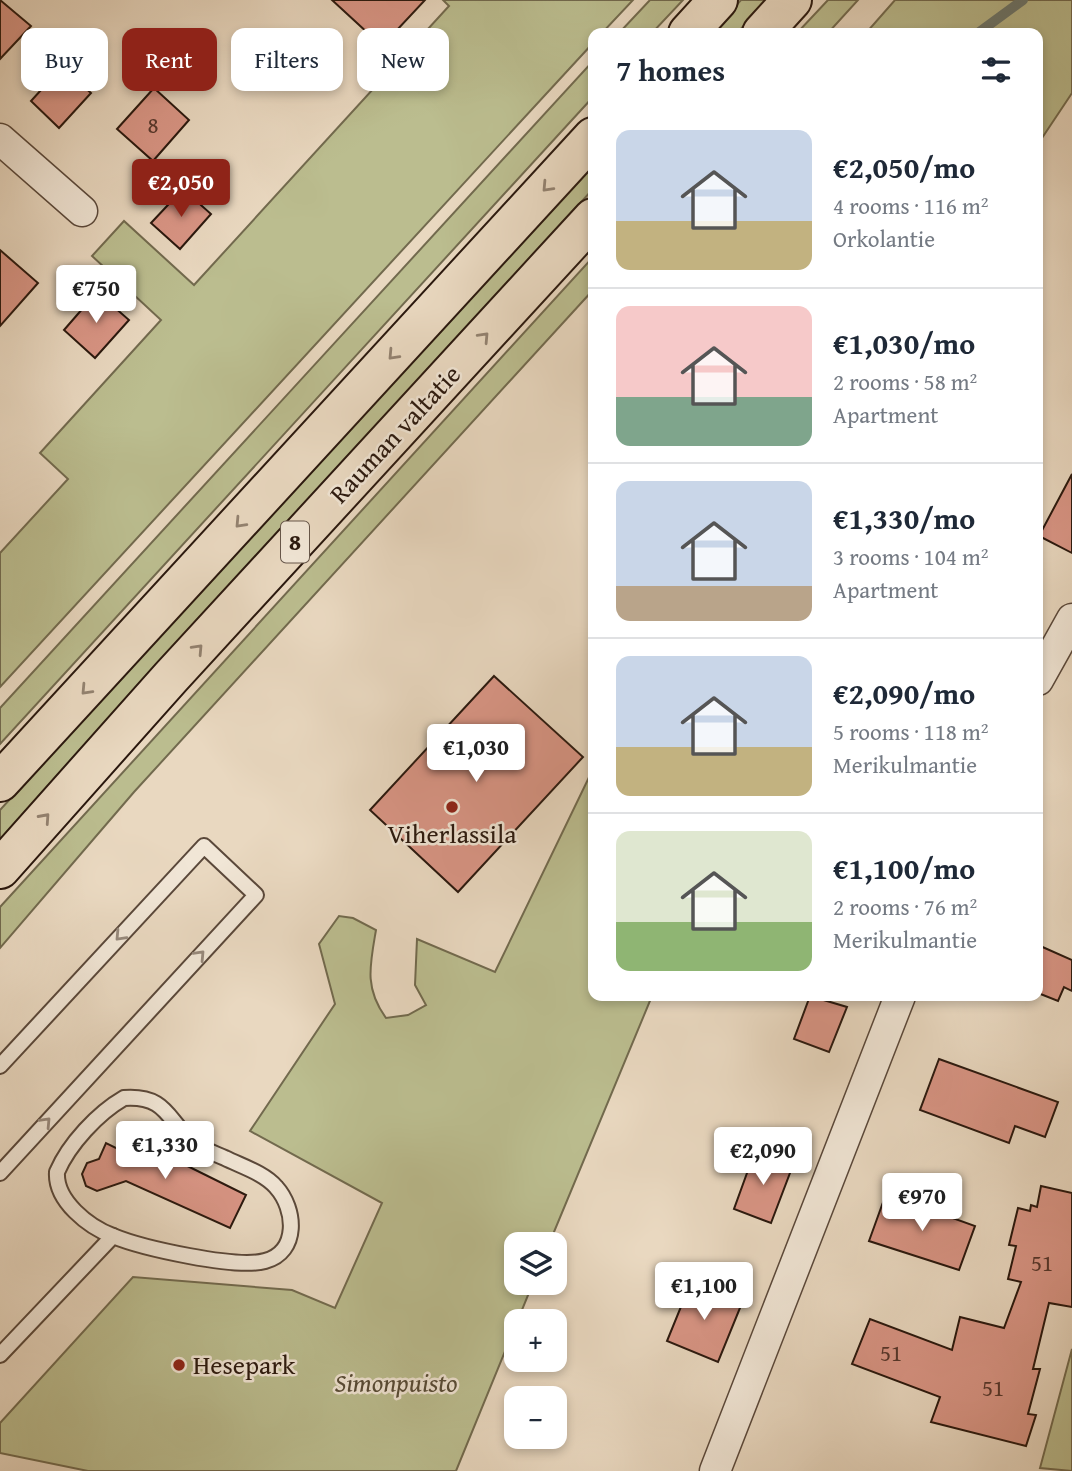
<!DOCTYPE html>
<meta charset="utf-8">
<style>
body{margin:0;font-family:"Gentium Book Plus",serif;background:#f2f2f3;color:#1f2937;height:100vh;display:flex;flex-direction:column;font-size:26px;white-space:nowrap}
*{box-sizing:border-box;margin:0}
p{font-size:23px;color:#747a83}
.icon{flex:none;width:38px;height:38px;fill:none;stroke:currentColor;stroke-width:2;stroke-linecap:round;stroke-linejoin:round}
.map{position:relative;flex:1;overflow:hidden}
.sheet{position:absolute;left:588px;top:28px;width:455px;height:973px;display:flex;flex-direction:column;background:#fff;border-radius:14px;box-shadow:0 4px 10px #0003}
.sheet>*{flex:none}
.guide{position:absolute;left:21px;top:28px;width:462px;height:63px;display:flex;gap:14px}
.buttons{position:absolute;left:504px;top:1232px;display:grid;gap:14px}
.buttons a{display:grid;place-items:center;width:63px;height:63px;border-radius:14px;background:#fff;box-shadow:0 4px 10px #0003;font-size:35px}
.price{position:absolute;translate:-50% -60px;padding:0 16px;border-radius:7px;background:#fff;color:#222;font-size:23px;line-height:46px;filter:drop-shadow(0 2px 4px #0008)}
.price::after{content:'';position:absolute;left:50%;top:42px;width:21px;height:16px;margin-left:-10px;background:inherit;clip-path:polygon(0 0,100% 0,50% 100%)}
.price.selected{background:#8f2418;color:#fff}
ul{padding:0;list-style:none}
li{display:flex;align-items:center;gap:21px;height:175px;padding:0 28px}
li+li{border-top:2px solid #e0e1e3}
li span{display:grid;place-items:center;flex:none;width:196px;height:140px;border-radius:14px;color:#555}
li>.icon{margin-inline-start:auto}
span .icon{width:84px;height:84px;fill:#fffc;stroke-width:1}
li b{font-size:30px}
h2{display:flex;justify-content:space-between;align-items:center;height:84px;padding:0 28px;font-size:30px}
.pill{padding:0 24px;border-radius:14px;background:#fff;box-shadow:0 4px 10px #0003;font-size:24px;line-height:63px}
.pill.selected{background:#8f2418;color:#fff}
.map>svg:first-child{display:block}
.green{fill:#bbbd8f;stroke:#726a4e;stroke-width:2}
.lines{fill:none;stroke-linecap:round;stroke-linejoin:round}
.stream{stroke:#6b7972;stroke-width:10}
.building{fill:#d99585;stroke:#2a180e;stroke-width:2}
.service-casing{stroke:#5a483a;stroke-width:18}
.minor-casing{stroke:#5a483a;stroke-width:33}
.trunk-casing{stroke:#2a180e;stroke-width:42}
.service{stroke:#f1e6d6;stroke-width:14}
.minor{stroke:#f1e6d6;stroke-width:30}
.trunk{stroke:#e9d8c0;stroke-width:38}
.oneway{stroke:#938270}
.oneway2{stroke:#97897c}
.poi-dot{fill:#8f2418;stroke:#f1e6d6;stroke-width:2.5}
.labels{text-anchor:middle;stroke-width:5;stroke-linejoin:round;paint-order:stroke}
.number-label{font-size:23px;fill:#56372c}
.shield{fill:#f1e6d6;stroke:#66564a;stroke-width:2}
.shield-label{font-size:24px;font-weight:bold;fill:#2a180e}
.street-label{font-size:26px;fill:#2a180e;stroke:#f1e6d6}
.poi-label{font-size:26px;fill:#2a180e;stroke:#f1e6d6}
.park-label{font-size:26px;font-style:italic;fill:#564a35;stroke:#f1e6d6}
</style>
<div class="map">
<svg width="1072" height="1471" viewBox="0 0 1072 1471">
<rect width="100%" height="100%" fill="#e9d8c0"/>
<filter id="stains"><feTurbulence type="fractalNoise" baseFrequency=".00286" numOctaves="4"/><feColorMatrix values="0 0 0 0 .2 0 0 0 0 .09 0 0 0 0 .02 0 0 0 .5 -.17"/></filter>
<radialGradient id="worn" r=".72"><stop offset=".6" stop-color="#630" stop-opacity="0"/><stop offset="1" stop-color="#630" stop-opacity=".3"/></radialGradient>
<g class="green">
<path d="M 443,0 L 633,0 L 602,33 L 593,33 L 593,43 L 0,687 L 0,553 L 68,479 L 40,453 L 161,320 L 92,256 L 124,221 L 194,285 L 449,6 Z"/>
<path d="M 650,0 L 683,0 L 652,33 L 619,33 Z"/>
<path d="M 741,0 L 768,0 L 737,33 L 711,33 Z"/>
<path d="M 828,0 L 858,0 L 828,33 L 797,33 Z"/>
<path d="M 895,0 L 1072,0 L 1072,93 L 1038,144 L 1038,33 L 866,33 Z"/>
<path d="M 593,61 L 593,97 L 0,744 L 0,708 Z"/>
<path d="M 593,162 L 593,189 L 0,841 L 0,810 Z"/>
<path d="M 593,257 L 593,290 L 134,792 L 0,948 L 0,907 Z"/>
<path d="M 593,769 L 593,996 L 652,996 L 549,1244 L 516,1244 L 516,1283 L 533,1283 L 456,1471 L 88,1471 L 0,1453 L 0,1423 L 133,1277 L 292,1290 L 335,1308 L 382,1203 L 250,1131 L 335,1004 L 319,944 L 339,916 L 353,918 L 376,930 C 370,965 364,988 386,1018 L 408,1015 L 426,1005 L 415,985 L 417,939 L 495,972 Z"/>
<path d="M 1072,1349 L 1072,1471 L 1040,1468 Z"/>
</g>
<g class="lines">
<path class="stream" d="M 978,33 L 1023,0"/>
</g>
<g class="building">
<path d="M 0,0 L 31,26 L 0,59 Z"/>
<path d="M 332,0 L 425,0 L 382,46 Z"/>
<path d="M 62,67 L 91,93 L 59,128 L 31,101 Z"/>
<path d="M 154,88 L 189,120 L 153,161 L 117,129 Z"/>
<path d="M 183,189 L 211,214 L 180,249 L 151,223 Z"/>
<path d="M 0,250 L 38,283 L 0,326 Z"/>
<path d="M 97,292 L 129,320 L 95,358 L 64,330 Z"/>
<path d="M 1072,474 L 1072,553 L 1039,536 Z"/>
<path d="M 494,676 L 583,757 L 458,892 L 370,810 Z"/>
<path d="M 1038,945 L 1072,960 L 1072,991 L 1064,987 L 1058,1001 L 1038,993 Z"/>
<path d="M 810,996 L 847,1007 L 829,1052 L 794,1039 Z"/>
<path d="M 939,1059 L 1058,1102 L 1045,1137 L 1015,1126 L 1009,1143 L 920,1110 Z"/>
<path d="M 133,1139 L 246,1195 L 230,1228 L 126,1181 L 97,1191 L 86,1186 L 82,1174 L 87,1163 L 99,1159 L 106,1143 L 126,1153 Z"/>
<path d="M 755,1151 L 793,1165 L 771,1223 L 734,1209 Z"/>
<path d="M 1041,1186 L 1072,1193 L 1072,1307 L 1049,1303 L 1033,1369 L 1040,1369 L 1028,1414 L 1036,1415 L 1026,1446 L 931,1422 L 940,1397 L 852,1364 L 870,1319 L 952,1350 L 960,1317 L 1004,1328 L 1021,1282 L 1008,1279 L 1016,1246 L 1009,1245 L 1018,1208 L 1030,1211 L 1031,1205 L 1037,1207 Z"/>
<path d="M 886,1194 L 975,1226 L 959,1270 L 869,1241 Z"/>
<path d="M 691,1282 L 742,1303 L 718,1362 L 667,1341 Z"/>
</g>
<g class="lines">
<g class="service-casing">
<g id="service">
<path d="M 0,1066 L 204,846 L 256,895 L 0,1173"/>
<path d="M 124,1098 C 167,1095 167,1120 192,1141 C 201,1149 214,1153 225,1158 C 241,1166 264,1173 276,1187 C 296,1209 299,1252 265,1261 C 236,1269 142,1248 113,1236 C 89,1227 55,1201 57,1172 C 69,1144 98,1113 124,1098 Z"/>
<path d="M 0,1355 L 113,1236"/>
</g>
</g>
<g class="minor-casing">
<g id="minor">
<path d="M 0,139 L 82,211"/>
<path d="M 1038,680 L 1072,619"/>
<path d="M 715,1471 L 900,996"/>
</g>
</g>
<g class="trunk-casing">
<g id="trunk">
<path d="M 688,33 L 718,0"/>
<path d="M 762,33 L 792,0"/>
<path d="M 0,782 L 593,137"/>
<path d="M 0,869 L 171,677 L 593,218"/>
</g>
</g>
<use href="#service" class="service"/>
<use href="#minor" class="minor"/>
<use href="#trunk" class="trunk"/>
</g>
<defs><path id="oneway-chevron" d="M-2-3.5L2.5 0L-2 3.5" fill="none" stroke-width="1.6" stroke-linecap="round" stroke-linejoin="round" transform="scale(1.75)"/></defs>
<g class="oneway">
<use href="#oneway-chevron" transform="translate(547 187) rotate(133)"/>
<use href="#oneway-chevron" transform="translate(484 337) rotate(-47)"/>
<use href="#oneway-chevron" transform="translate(393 355) rotate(133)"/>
<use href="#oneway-chevron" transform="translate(240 523) rotate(133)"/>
<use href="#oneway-chevron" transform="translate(198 649) rotate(-47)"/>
<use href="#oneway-chevron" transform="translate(86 690) rotate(133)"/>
<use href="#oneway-chevron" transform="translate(45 818) rotate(-48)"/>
</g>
<g class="oneway2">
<use href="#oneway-chevron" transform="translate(120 936) rotate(133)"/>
<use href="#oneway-chevron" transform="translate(200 955) rotate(-47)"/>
<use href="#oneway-chevron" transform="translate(46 1122) rotate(-47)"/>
</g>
<g class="poi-dot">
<circle cx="452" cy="807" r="7"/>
<circle cx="179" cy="1365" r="7"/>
</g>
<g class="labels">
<g class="number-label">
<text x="153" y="133">8</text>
<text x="1042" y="1271">51</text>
<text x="891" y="1361">51</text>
<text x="993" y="1396">51</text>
</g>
<rect class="shield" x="281" y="521.5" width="28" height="41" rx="5"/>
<g class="shield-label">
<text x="295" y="550">8</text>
</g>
<g class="street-label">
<text transform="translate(395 434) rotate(-47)" y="9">Rauman valtatie</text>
</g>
<g class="poi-label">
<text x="452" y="843">Viherlassila</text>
<text x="193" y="1374" text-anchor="start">Hesepark</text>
</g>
<g class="park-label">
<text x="396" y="1392">Simonpuisto</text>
</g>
</g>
<rect width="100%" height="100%" filter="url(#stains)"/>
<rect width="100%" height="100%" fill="url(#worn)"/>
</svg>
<div class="buttons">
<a><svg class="icon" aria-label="layers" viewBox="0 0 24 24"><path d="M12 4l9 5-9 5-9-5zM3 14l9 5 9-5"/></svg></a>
<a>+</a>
<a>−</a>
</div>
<b class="price selected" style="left:181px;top:219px">€2,050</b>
<b class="price" style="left:96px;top:325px">€750</b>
<b class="price" style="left:476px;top:784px">€1,030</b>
<b class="price" style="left:165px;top:1181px">€1,330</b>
<b class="price" style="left:763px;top:1187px">€2,090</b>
<b class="price" style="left:922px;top:1233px">€970</b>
<b class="price" style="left:704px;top:1322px">€1,100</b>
<div class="guide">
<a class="pill">Buy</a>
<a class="pill selected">Rent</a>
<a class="pill">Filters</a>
<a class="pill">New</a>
</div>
<section class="sheet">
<h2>7 homes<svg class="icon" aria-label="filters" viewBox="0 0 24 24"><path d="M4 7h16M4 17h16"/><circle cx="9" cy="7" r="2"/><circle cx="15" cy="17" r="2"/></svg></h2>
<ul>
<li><span style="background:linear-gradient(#c9d6e8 65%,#c2b280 0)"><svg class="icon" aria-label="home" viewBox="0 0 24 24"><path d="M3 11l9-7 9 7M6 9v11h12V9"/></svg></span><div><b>€2,050/mo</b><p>4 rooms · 116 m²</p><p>Orkolantie</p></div></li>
<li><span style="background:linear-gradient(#f6c9c9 65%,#7fa58c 0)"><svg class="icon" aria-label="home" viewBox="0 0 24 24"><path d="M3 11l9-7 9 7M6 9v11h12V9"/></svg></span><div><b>€1,030/mo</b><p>2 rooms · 58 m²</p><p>Apartment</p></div></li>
<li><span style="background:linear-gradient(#c9d6e8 75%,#b9a48a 0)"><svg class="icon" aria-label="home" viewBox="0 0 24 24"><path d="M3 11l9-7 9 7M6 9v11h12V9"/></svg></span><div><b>€1,330/mo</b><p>3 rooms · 104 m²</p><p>Apartment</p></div></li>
<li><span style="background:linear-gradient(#c9d6e8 65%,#c2b280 0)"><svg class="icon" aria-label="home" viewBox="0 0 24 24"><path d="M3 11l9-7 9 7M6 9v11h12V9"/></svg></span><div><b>€2,090/mo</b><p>5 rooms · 118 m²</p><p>Merikulmantie</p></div></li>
<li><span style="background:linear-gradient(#dfe7d0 65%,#8fb573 0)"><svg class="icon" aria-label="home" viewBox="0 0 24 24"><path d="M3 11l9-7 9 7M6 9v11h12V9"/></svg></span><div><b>€1,100/mo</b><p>2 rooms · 76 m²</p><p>Merikulmantie</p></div></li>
</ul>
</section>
</div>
